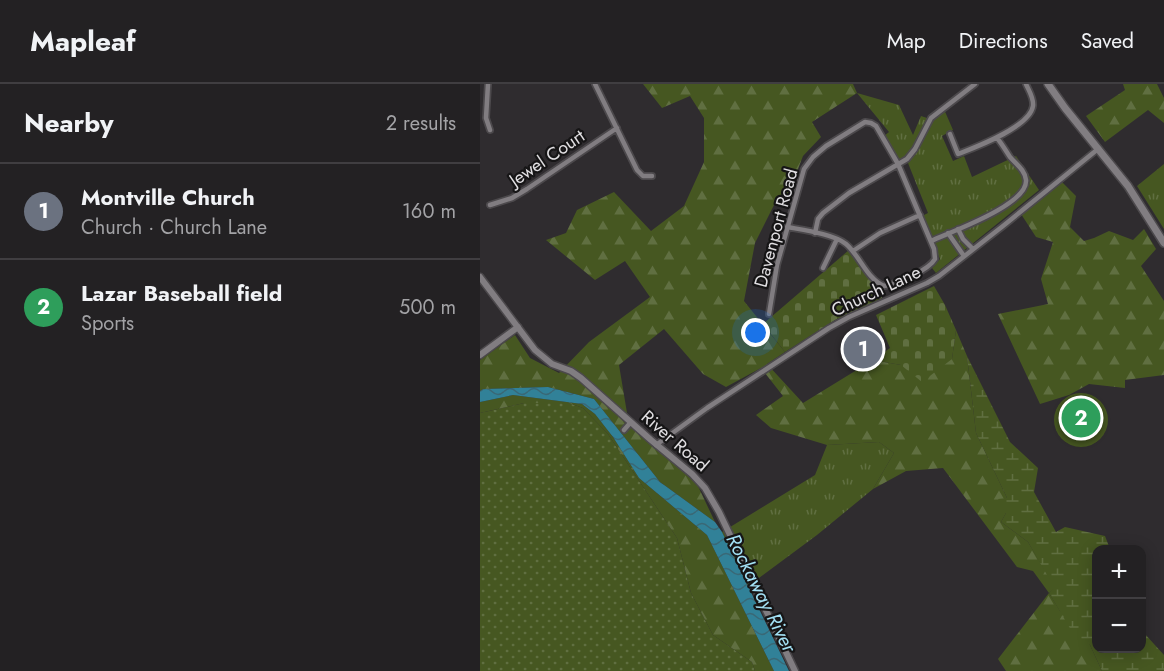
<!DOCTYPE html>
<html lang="en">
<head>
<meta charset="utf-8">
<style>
	:root { --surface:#232123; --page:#2b292b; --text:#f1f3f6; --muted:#a3a3a6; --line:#403e41; --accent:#d93025 }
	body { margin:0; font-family:Jost,sans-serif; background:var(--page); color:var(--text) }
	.controls { position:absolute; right:18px; bottom:18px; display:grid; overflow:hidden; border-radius:12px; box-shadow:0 3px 15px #0003 }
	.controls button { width:54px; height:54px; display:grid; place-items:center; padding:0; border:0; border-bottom:2px solid var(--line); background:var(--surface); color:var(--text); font:30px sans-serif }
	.you { position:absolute; left:276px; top:249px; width:21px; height:21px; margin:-15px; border:4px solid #fff; border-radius:50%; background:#1a73e8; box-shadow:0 0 0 9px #1a73e833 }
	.badge { display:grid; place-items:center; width:39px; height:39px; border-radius:50%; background:var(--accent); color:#fff; font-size:20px; font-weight:700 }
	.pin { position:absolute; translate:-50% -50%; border:3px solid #fff; box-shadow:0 2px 6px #0006 }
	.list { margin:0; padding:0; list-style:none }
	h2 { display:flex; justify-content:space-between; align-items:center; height:78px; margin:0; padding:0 24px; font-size:26px }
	h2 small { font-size:20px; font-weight:400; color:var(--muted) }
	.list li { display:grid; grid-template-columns:39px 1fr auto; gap:18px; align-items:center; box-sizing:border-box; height:96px; padding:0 24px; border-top:2px solid var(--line) }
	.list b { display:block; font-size:22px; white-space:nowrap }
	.list p { margin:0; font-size:20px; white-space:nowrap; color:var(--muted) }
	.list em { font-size:20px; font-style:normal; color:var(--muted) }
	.map { position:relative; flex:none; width:684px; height:587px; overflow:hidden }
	header { display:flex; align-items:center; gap:36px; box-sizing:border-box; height:84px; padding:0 30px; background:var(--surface); border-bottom:2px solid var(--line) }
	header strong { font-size:28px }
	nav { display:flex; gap:33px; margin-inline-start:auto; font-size:21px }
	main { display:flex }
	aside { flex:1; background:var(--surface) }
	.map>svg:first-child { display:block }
</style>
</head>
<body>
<header>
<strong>Mapleaf</strong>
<nav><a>Map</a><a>Directions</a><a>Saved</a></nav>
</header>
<main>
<aside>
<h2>Nearby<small>2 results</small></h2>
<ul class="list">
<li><span class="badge" style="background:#6b7280">1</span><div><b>Montville Church</b><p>Church · Church Lane</p></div><em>160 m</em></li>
<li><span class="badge" style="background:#2e9e5b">2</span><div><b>Lazar Baseball field</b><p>Sports</p></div><em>500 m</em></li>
</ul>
</aside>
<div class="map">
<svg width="684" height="587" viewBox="0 0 684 587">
	<defs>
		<pattern id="grass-dots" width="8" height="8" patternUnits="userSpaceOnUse" patternTransform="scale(1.5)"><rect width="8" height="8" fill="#465721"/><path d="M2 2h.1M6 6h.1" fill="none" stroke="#606f41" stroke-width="1.8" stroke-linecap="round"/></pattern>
		<pattern id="forest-firs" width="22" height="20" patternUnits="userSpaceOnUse" patternTransform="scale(1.5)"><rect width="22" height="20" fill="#465721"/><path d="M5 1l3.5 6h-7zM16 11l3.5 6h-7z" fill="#606f41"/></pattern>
		<pattern id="wetland-marsh" width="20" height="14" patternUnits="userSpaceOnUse" patternTransform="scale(1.5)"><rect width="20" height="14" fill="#465721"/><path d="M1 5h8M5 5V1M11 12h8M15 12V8" fill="none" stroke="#606f41"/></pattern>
		<pattern id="cemetery-stones" width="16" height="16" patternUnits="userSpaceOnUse" patternTransform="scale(1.5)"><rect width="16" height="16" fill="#465721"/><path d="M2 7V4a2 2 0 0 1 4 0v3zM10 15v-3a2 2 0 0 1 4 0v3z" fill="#606f41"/></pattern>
		<pattern id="park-tufts" width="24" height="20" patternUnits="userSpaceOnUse" patternTransform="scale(1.5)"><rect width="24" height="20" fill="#465721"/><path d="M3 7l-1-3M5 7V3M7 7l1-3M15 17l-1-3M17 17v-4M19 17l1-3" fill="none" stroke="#606f41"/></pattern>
		<pattern id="water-waves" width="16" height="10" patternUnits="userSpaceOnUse" patternTransform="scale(1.5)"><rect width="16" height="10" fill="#318198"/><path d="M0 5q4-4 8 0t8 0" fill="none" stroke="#396876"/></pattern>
	</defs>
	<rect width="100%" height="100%" fill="#2f2c2f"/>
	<path fill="url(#grass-dots)" d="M 44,319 L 89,319 L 103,324 L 128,350 L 197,454 L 211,509 L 233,551 L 272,578 L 275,587 L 0,587 L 0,329 Z"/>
	<path fill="url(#forest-firs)" d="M 163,0 L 373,0 L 377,9 L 332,38 L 341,53 L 323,72 L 308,111 L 295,119 L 275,159 L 264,217 L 305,268 L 287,280 L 323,319 L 393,276 L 421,281 L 472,275 L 476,246 L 487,272 L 496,349 L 527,414 L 526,429 L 521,438 L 548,458 L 575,503 L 569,509 L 580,527 L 610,561 L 622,587 L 526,587 L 518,575 L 569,509 L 553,487 L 537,483 L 463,384 L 426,387 L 393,405 L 414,369 L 399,358 L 347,361 L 291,344 L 276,331 L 303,312 L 281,284 L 246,303 L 223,290 L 184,245 L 139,281 L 149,341 L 217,400 L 235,438 L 180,398 L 114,315 L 68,303 L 3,305 L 0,307 L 0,276 L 35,251 L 50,274 L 79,289 L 109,258 L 170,213 L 145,177 L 115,196 L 66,156 L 86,149 L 97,126 L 134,108 L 171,147 L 204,122 L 224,78 L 224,34 L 210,12 L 182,24 Z
		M 643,0 L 677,0 L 684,14 L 684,39 L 668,26 L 625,58 L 606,32 L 645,6 Z
		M 582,98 L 596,112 L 590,143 L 604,157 L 614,154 L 629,147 L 653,156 L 664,145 L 676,165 L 661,182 L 684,217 L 684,291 L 645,296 L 645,304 L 609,300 L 589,311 L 560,320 L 518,230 L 568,220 L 561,195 L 573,158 L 556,153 L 541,130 Z
		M 33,311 L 102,320 L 115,330 L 133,353 L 159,394 L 227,451 L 294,587 L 275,587 L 272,578 L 233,551 L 211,509 L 197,454 L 128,350 L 103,324 L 89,319 L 44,319 L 0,329 L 0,318 Z"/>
	<path fill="url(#wetland-marsh)" d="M 487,272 L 530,358 L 558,384 L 554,408 L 576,448 L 585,443 L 625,452 L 630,465 L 616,466 L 616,564 L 662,564 L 662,543 L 664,549 L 684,571 L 684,587 L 622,587 L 610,561 L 597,556 L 569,509 L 574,503 L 548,458 L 521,438 L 526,429 L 518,415 L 527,414 L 496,349 Z"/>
	<path fill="url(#cemetery-stones)" d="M 369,166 L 399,206 L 402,214 L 355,236 L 305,268 L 283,240 Z
		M 454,202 L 465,221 L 476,246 L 472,275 L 442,298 L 421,281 L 393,276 L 410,264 L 396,231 Z"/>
	<path fill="url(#park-tufts)" d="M 377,9 L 419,21 L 433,51 L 441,32 L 450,35 L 463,23 L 473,46 L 462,52 L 473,77 L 484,72 L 492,93 L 536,72 L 559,106 L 456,189 L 452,184 L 460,175 L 442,132 L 448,129 L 426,74 L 417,78 L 404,52 L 409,48 Z
		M 684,80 L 684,145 L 657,102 Z
		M 399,358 L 414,369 L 393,405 L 337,451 L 268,502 L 242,448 L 335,391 L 347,361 Z"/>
	<path fill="#465721" d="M574 336a27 27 0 1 1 54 0a27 27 0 1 1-54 0Z"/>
	<path fill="url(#water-waves)" d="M 68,303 L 114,315 L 180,398 L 235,438 L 242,448 L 309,587 L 294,587 L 227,451 L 159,394 L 133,353 L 115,330 L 102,320 L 33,311 L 0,318 L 0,307 L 3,305 Z"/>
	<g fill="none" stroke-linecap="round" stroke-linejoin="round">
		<defs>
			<path id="minor" d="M 8,0 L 6,34 L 10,46
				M 115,0 L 157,86 L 163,92 L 172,92
				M 470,50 L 478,70 C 496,63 550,43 553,22 C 554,14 549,7 546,0
				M 10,121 L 32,114 L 47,105 L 137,44
				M 478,145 L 483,155 L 493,165
				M 335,149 L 338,135 L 343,129 L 369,109 L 427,75 L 435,65 L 451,34 L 495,0
				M 468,149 L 484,172
				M 451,157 C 470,148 548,121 546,96 C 545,86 536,80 530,73 C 526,67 522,60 517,54
				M 373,167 L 400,149 L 440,131
				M 343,184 L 357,155
				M 289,230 L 297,181 L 324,85 L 333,73 L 346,62 L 385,38 L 391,39 L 396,42 L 418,80 L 454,165 L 455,175 C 449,186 417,200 404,202 C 387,195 380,172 366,160 C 354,150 323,146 307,143
				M 144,346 L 151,338
				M 176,361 L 227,324 L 349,244 L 369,233 L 447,199 L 459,192 L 523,142 L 618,65"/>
			<path id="tertiary" d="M 0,193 L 55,266 L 72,280 L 91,287 L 101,294 L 171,356 L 212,390 L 225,404 L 239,428 L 315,587
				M 0,271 L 38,243"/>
			<path id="secondary" d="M 568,0 L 585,24 L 648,102 L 684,159"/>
		</defs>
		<use href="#minor" stroke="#4c494c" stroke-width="8"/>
		<use href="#tertiary" stroke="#4c494c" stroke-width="9"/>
		<use href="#secondary" stroke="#4c494c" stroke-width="10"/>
		<use href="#minor" stroke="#817d81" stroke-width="4.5"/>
		<use href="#tertiary" stroke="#817d81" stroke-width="6"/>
		<use href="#secondary" stroke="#817d81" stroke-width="7"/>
	</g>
	<g text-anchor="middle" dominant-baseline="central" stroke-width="4.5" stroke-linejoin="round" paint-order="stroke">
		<g font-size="18" fill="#e1dfe2" stroke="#161516">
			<text transform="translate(67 74) rotate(-34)">Jewel Court</text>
			<text transform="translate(296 144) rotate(-75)">Davenport Road</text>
			<text transform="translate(396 207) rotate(-25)">Church Lane</text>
			<text transform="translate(195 357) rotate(41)">River Road</text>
		</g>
		<g font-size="20" font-style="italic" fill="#a3e1f5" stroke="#161516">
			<text transform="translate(281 509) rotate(63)">Rockaway River</text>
		</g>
	</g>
</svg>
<div class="controls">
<button>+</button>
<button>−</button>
</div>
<div class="you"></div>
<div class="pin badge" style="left:383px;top:265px;background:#6b7280">1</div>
<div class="pin badge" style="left:601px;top:334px;background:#2e9e5b">2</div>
</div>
</main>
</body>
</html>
